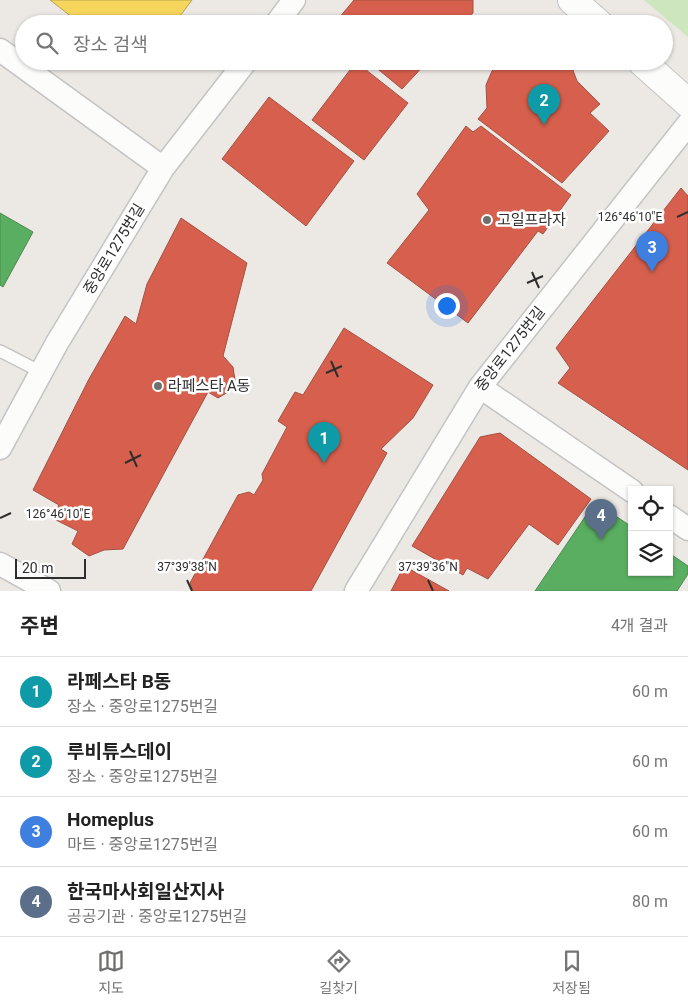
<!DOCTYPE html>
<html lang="ko">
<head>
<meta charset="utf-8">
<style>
	:root { --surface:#fff; --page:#f6f6f6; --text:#222; --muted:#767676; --line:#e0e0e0; --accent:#706f6e }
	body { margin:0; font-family:Roboto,"Noto Sans KR",sans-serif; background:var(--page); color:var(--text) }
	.controls { position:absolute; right:15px; bottom:15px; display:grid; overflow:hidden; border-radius:0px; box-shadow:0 1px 4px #0004 }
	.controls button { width:45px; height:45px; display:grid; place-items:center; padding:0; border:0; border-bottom:1px solid var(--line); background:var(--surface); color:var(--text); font:25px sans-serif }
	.scale { position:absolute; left:15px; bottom:12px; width:71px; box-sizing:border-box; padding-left:5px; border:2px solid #2e2e2e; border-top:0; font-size:14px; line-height:18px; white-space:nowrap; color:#2e2e2e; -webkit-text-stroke:4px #fff; paint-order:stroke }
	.you { position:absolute; left:446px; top:305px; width:18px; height:18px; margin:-12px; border:4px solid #fff; border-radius:50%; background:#1a73e8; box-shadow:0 0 0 8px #1a73e833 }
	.badge { display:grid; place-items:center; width:32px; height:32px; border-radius:50%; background:var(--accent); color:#fff; font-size:16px; font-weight:700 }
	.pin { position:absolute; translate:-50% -41px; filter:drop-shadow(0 1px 2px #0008) }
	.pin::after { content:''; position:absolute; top:26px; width:18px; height:15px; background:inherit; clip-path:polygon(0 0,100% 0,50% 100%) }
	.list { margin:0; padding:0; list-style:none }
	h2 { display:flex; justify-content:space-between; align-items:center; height:65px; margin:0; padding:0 20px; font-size:21px }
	h2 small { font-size:16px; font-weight:400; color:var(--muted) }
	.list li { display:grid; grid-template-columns:32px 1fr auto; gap:15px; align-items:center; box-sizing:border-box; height:70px; padding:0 20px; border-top:1px solid var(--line) }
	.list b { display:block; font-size:19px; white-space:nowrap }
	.list p { margin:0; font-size:16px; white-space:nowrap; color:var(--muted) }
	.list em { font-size:16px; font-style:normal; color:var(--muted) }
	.icon { flex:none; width:28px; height:28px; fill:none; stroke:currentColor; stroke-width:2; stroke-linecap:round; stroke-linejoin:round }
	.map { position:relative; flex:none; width:688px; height:591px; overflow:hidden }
	.search { position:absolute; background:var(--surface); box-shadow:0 1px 4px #0004; left:15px; right:15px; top:15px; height:55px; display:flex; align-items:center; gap:12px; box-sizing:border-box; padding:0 18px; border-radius:28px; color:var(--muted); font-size:19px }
	.sheet { height:345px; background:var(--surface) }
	nav { display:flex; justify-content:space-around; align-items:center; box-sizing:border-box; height:70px; border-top:1px solid var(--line); background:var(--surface); font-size:14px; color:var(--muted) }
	nav a { display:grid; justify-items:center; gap:2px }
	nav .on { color:var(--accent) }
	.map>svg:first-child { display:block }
</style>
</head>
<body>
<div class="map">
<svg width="688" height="591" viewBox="0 0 688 591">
	<rect width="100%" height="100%" fill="#ece8e4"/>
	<path fill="#cee6be" d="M 644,0 L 688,0 L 688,37 Z"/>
	<path fill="#f6d55c" stroke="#baa34e" d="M 50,0 L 192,0 L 174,24 L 81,24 Z"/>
	<path fill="#d6604d" stroke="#a45144" d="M 354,0 L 473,0 L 473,13 L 463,24 L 334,24 Z
		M 368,61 L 428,61 L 402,89 Z
		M 501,61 L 567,61 L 571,65 L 577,81 L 600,104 L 590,113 L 609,131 L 562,183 L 478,119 L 487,108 L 486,85 L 492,71 Z
		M 356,62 L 408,103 L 364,160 L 312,120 Z
		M 269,97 L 354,161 L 306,226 L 222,159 Z
		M 466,126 L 473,132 L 481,126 L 571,195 L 543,234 L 538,231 L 468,323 L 387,263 L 429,210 L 417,194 Z
		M 681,188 L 688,196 L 688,470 L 558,383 L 570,368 L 556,348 Z
		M 181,218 L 247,263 L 223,356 L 233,367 L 235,380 L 228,392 L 218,398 L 208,392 L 123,549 L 104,550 L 89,556 L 72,544 L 78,531 L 52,518 L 59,505 L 33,490 L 89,379 L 125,316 L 136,324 L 147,284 Z
		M 344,328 L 433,385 L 413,418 L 381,449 L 387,453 L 311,591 L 193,591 L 190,583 L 238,495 L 249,492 L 254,495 L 263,480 L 262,474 L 287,427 L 278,421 L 295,392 L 303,395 Z
		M 500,433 L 591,499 L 558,545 L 529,524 L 488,579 L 467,568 L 463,575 L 412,546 L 480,437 Z
		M 404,566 L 449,591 L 391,591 Z"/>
	<path fill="#5aae61" stroke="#4d8852" d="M 0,213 L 33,232 L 3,287 L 0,285 Z
		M 595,502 L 632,527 L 632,572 L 669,572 L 669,553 L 688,566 L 688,574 L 677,591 L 535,591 Z"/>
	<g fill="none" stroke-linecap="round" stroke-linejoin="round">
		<defs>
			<path id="service" d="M 0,351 L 41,372"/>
			<path id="minor" d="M 276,24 L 294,0
				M 0,50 L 163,168
				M 480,387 L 632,491
				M 0,448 L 57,343 L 163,168 L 246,61
				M 669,516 L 688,529
				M 0,564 L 49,591
				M 356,591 L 480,387 L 688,124"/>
			<path id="secondary" d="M 572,0 L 599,24
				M 641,61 L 688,103"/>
		</defs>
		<use href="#service" stroke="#c5c4c5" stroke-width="14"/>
		<use href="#minor" stroke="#c5c4c5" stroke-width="25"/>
		<use href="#secondary" stroke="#c5c4c5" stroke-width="30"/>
		<use href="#service" stroke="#fcfcfb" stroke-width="11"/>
		<use href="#minor" stroke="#fcfcfb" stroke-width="22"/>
		<use href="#secondary" stroke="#fcfcfb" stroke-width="28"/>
	</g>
	<path fill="none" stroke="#2e2e2e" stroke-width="2" d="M 677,217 L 688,212M 532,272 L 539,288M 527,283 L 543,276M 331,361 L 338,377M 326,373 L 342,366M 130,451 L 137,467M 125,463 L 141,455M 0,518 L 11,513M 187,580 L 192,591M 428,580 L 433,591"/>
	<g fill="#706f6e" stroke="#fff" stroke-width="2">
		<circle cx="487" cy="220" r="5"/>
		<circle cx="158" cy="386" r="5"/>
	</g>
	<g text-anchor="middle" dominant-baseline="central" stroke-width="5" stroke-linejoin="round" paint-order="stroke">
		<g font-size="15" fill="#2e2e2e" stroke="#fff" text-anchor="start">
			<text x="497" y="220">고일프라자</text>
			<text x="168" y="386">라페스타 A동</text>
		</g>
		<g font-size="15" fill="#2e2e2e" stroke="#fff">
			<text transform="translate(114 249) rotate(-59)">중앙로1275번길</text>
			<text transform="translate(510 349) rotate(-52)">중앙로1275번길</text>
		</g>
	</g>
	<g font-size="12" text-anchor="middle" fill="#2e2e2e" stroke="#fff" stroke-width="5" stroke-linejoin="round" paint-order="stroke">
		<text x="630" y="221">126°46'10"E</text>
		<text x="58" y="518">126°46'10"E</text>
		<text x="187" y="571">37°39'38"N</text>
		<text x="428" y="571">37°39'36"N</text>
	</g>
</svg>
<div class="controls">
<button><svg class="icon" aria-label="locate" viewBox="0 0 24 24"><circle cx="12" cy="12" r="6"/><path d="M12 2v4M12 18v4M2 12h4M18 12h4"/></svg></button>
<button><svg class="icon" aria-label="layers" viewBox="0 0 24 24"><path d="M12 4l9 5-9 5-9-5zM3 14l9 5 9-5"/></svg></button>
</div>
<div class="scale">20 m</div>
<div class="you"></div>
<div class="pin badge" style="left:324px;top:463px;background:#0f9aa8">1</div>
<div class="pin badge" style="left:544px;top:125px;background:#0f9aa8">2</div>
<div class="pin badge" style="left:652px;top:272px;background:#3f7fe0">3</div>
<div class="pin badge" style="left:601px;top:540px;background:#5c6f8a">4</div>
<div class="search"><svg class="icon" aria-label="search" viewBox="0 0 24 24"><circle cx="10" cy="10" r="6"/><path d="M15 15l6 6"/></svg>장소 검색</div>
</div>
<section class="sheet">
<h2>주변<small>4개 결과</small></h2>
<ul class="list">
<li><span class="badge" style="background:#0f9aa8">1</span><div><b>라페스타 B동</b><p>장소 · 중앙로1275번길</p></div><em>60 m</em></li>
<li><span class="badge" style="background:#0f9aa8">2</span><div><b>루비튜스데이</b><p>장소 · 중앙로1275번길</p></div><em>60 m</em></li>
<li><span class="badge" style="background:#3f7fe0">3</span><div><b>Homeplus</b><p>마트 · 중앙로1275번길</p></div><em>60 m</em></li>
<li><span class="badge" style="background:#5c6f8a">4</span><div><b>한국마사회일산지사</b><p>공공기관 · 중앙로1275번길</p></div><em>80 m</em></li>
</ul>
</section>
<nav>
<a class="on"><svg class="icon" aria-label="map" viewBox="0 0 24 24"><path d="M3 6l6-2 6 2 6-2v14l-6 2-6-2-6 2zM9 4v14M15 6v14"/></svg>지도</a>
<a><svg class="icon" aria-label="directions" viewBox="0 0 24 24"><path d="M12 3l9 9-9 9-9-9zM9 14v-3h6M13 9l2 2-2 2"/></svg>길찾기</a>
<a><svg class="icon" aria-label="saved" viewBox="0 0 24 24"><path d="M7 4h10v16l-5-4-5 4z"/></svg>저장됨</a>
</nav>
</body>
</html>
